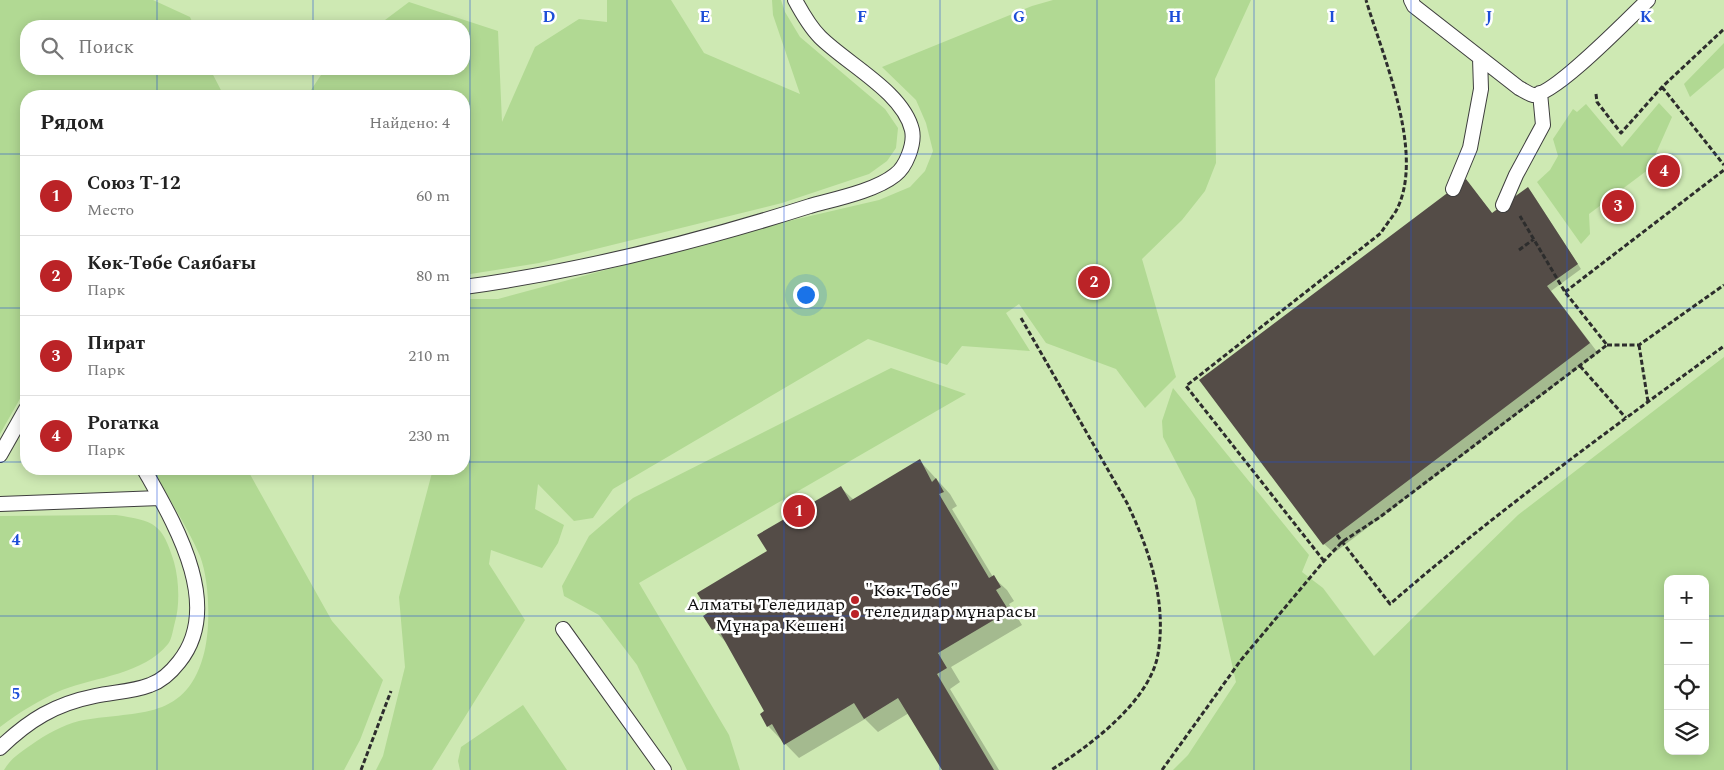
<!DOCTYPE html>
<html lang="ru">
<head>
<meta charset="utf-8">
<style>
	:root { --surface:#fff; --page:#f2f2f2; --text:#222; --muted:#767676; --line:#e0e0e0; --accent:#bb2327 }
	body { margin:0; font-family:Spectral,serif; background:var(--page); color:var(--text) }
	.controls { position:absolute; right:15px; bottom:15px; display:grid; overflow:hidden; border-radius:10px; box-shadow:0 2px 12px #0003 }
	.controls button { width:45px; height:45px; display:grid; place-items:center; padding:0; border:0; border-bottom:1px solid var(--line); background:var(--surface); color:var(--text); font:25px sans-serif }
	.you { position:absolute; left:805px; top:294px; width:18px; height:18px; margin:-12px; border:4px solid #fff; border-radius:50%; background:#1a73e8; box-shadow:0 0 0 8px #1a73e833 }
	.badge { display:grid; place-items:center; width:32px; height:32px; border-radius:50%; background:var(--accent); color:#fff; font-size:16px; font-weight:700 }
	.pin { position:absolute; translate:-50% -50%; border:2px solid #fff; box-shadow:0 1px 5px #0006 }
	.list { margin:0; padding:0; list-style:none }
	h2 { display:flex; justify-content:space-between; align-items:center; height:65px; margin:0; padding:0 20px; font-size:21px }
	h2 small { font-size:16px; font-weight:400; color:var(--muted) }
	.list li { display:grid; grid-template-columns:32px 1fr auto; gap:15px; align-items:center; box-sizing:border-box; height:80px; padding:0 20px; border-top:1px solid var(--line) }
	.list b { display:block; font-size:19px; white-space:nowrap }
	.list p { margin:0; font-size:16px; white-space:nowrap; color:var(--muted) }
	.list em { font-size:16px; font-style:normal; color:var(--muted) }
	.icon { flex:none; width:28px; height:28px; fill:none; stroke:currentColor; stroke-width:2; stroke-linecap:round; stroke-linejoin:round }
	.map { position:relative; flex:none; width:1724px; height:770px; overflow:hidden }
	.search { position:absolute; background:var(--surface); box-shadow:0 2px 12px #0003; left:20px; top:20px; width:450px; height:55px; display:flex; align-items:center; gap:12px; box-sizing:border-box; padding:0 18px; border-radius:20px; color:var(--muted); font-size:19px }
	.panel { position:absolute; background:var(--surface); box-shadow:0 2px 12px #0003; left:20px; top:90px; width:450px; height:385px; border-radius:20px }
	.map>svg:first-child { display:block }
</style>
</head>
<body>
<div class="map">
<svg width="1724" height="770" viewBox="0 0 1724 770">
	<rect width="100%" height="100%" fill="#fffbe9"/>
	<path fill="#cee9b3" fill-rule="evenodd" d="M 0,0 L 1724,0 L 1724,770 L 0,770 ZM 26,26 L 464,26 L 464,69 L 26,69 ZM 26,96 L 464,96 L 464,469 L 26,469 ZM 1668,579 L 1705,579 L 1705,751 L 1668,751 Z"/>
	<path fill="#b1d993" fill-rule="evenodd" d="M 0,0 L 153,0 L 190,17 L 194,26 L 26,26 L 26,69 L 210,69 L 224,96 L 26,96 L 26,388 L 0,434 Z
		M 607,0 L 671,0 L 704,53 L 800,94 L 773,15 L 772,0 L 781,0 L 785,12 L 800,37 L 885,109 L 898,128 L 896,148 L 887,161 L 869,174 L 782,203 L 539,263 L 464,275 L 464,96 L 307,96 L 325,69 L 464,69 L 464,26 L 377,26 L 409,2 L 498,31 L 502,122 L 535,47 L 579,19 L 607,22 Z
		M 1053,0 L 1251,0 L 1215,79 L 1216,163 L 1205,191 L 1182,220 L 1142,259 L 1176,377 L 1145,408 L 1116,369 L 1046,343 L 1019,304 L 1006,313 L 1030,351 L 962,346 L 947,365 L 868,339 L 613,489 L 593,518 L 574,521 L 538,484 L 535,509 L 564,525 L 558,543 L 542,568 L 491,550 L 489,564 L 525,620 L 432,770 L 376,770 L 383,756 L 405,667 L 399,597 L 433,469 L 464,469 L 464,299 L 498,299 L 776,224 L 879,200 L 910,187 L 925,171 L 933,151 L 926,123 L 916,100 L 882,67 L 1032,6 Z
		M 1724,43 L 1724,68 L 1690,97 L 1684,84 Z
		M 1659,103 L 1672,117 L 1649,169 L 1589,214 L 1590,234 L 1581,244 L 1537,182 L 1550,170 L 1558,156 L 1553,139 L 1573,109 L 1577,112 L 1586,104 L 1622,147 Z
		M 1724,357 L 1724,770 L 1173,770 L 1188,755 L 1236,682 L 1195,499 L 1163,437 L 1162,421 L 1173,388 L 1309,555 L 1302,572 L 1323,588 L 1374,656 L 1518,515 ZM 1668,579 L 1705,579 L 1705,751 L 1668,751 Z
		M 891,368 L 966,394 L 639,583 L 729,735 L 740,770 L 687,770 L 637,665 L 599,615 L 564,596 L 562,586 L 589,536 L 633,498 Z
		M 153,469 L 247,469 L 332,621 L 383,680 L 360,740 L 344,770 L 4,770 C 11,758 20,753 31,745 C 45,735 63,725 79,721 C 133,710 184,723 203,657 C 211,631 210,582 200,556 C 187,526 168,498 153,469 Z
		M 116,515 C 155,521 162,523 174,562 C 179,580 180,605 175,622 C 173,629 172,639 168,644 C 144,674 96,677 62,690 C 39,700 20,712 0,727 L 0,516 Z
		M 523,705 L 567,770 L 460,770 L 458,761 L 461,747 Z"/>
	<path fill="#0003" d="M 1466,181 L 1493,214 L 1528,188 L 1532,193 L 1581,269 L 1551,291 L 1598,353 L 1334,553 L 1324,544 Z
		M 920,461 L 950,494 L 957,506 L 952,509 L 993,577 L 1007,590 L 1014,601 L 1009,604 L 1022,625 L 951,667 L 960,682 L 950,689 L 999,770 L 944,770 L 909,713 L 878,732 L 865,719 L 799,758 L 768,726 L 766,711 L 727,643 L 713,629 L 710,613 L 769,551 L 841,488 L 854,500 Z"/>
	<path fill="#544c47" d="M 1466,179 L 1492,213 L 1528,187 L 1578,264 L 1547,286 L 1590,343 L 1323,545 L 1199,380 Z
		M 920,459 L 932,482 L 936,478 L 944,492 L 939,494 L 989,578 L 994,575 L 1001,587 L 996,590 L 1009,611 L 938,653 L 947,668 L 937,674 L 994,770 L 942,770 L 898,698 L 864,719 L 854,703 L 784,745 L 772,724 L 767,727 L 760,714 L 764,711 L 717,627 L 712,630 L 703,616 L 709,612 L 697,593 L 767,551 L 757,535 L 841,486 L 850,501 Z"/>
	<g fill="none" stroke-linecap="round" stroke-linejoin="round">
		<defs>
			<path id="service" d="M 1411,0 L 1414,6 L 1519,88 C 1523,90 1529,94 1533,95 C 1554,96 1630,17 1648,0
				M 1453,189 L 1470,148 L 1481,89 L 1480,58
				M 1503,205 L 1516,175 L 1543,125 L 1540,93
				M 464,287 C 581,271 697,242 810,206 C 835,199 875,191 895,175 C 906,167 915,144 912,130 C 903,92 847,64 820,37 C 810,27 802,13 795,0
				M 0,455 L 26,409
				M 0,504 L 160,498
				M 563,629 L 664,770
				M 0,748 C 29,720 55,704 95,696 C 113,692 132,692 150,685 C 162,681 172,671 179,662 C 225,605 173,521 144,469"/>
		</defs>
		<use href="#service" stroke="#3e3e3e" stroke-width="16"/>
		<path stroke="#2d2d2d" stroke-width="3" stroke-dasharray="5 2.5" stroke-linecap="butt" d="M 1662,87 L 1724,165
			M 1596,94 L 1597,102 L 1621,133 L 1662,87 L 1724,29
			M 1519,250 L 1534,239
			M 1565,292 L 1724,170
			M 1021,318 L 1127,503 C 1149,549 1167,601 1158,654 C 1150,701 1090,746 1051,770
			M 1607,345 L 1639,345 L 1724,285
			M 1639,345 L 1648,402
			M 1580,366 L 1626,418
			M 1337,535 L 1390,604 C 1496,512 1611,429 1724,346
			M 1324,561 L 1186,386 L 1381,233 C 1385,226 1391,219 1396,211 C 1426,155 1383,57 1366,0
			M 361,770 L 391,691
			M 1162,770 L 1241,660 L 1324,561 L 1342,542 L 1380,517 L 1607,345 L 1565,292 L 1520,216"/>
		<use href="#service" stroke="#fff" stroke-width="14"/>
	</g>
	<path fill="none" stroke="#1d4ed8" stroke-width="1" stroke-opacity="0.55" d="M 157,0 L 157,26M 313,0 L 313,26M 470,0 L 470,770M 627,0 L 627,770M 784,0 L 784,770M 940,0 L 940,770M 1097,0 L 1097,770M 1254,0 L 1254,770M 1411,0 L 1411,770M 1567,0 L 1567,770M 157,69 L 157,96M 313,69 L 313,96M 0,154 L 26,154M 464,154 L 1724,154M 0,308 L 26,308M 464,308 L 1724,308M 0,462 L 26,462M 464,462 L 1724,462M 157,469 L 157,770M 313,469 L 313,770M 0,616 L 1668,616M 1705,616 L 1724,616"/>
	<g fill="#bb2327" stroke="#fff" stroke-width="2">
		<circle cx="855" cy="600" r="5"/>
		<circle cx="855" cy="614" r="5"/>
	</g>
	<g text-anchor="middle" dominant-baseline="central" stroke-width="5" stroke-linejoin="round" paint-order="stroke">
		<g font-size="18" fill="#0b0b0b" stroke="#fff" text-anchor="start">
			<text x="865" y="590">"Көк-Төбе"<tspan x="865" dy="21">теледидар мұнарасы</tspan></text>
			<text x="845" y="604" text-anchor="end">Алматы Теледидар<tspan x="845" dy="21">Мұнара Кешені</tspan></text>
		</g>
	</g>
	<g font-size="16" text-anchor="middle" font-weight="bold" fill="#1d4ed8" stroke="#fff" stroke-width="5" stroke-linejoin="round" paint-order="stroke">
		<text x="549" y="22">D</text>
		<text x="705" y="22">E</text>
		<text x="862" y="22">F</text>
		<text x="1019" y="22">G</text>
		<text x="1175" y="22">H</text>
		<text x="1332" y="22">I</text>
		<text x="1489" y="22">J</text>
		<text x="1646" y="22">K</text>
		<text x="16" y="545">4</text>
		<text x="16" y="699">5</text>
	</g>
</svg>
<div class="controls">
<button>+</button>
<button>−</button>
<button><svg class="icon" aria-label="locate" viewBox="0 0 24 24"><circle cx="12" cy="12" r="6"/><path d="M12 2v4M12 18v4M2 12h4M18 12h4"/></svg></button>
<button><svg class="icon" aria-label="layers" viewBox="0 0 24 24"><path d="M12 4l9 5-9 5-9-5zM3 14l9 5 9-5"/></svg></button>
</div>
<div class="you"></div>
<div class="pin badge" style="left:799px;top:511px">1</div>
<div class="pin badge" style="left:1094px;top:282px">2</div>
<div class="pin badge" style="left:1618px;top:206px">3</div>
<div class="pin badge" style="left:1664px;top:171px">4</div>
<div class="search"><svg class="icon" aria-label="search" viewBox="0 0 24 24"><circle cx="10" cy="10" r="6"/><path d="M15 15l6 6"/></svg>Поиск</div>
<section class="panel">
<h2>Рядом<small>Найдено: 4</small></h2>
<ul class="list">
<li><span class="badge">1</span><div><b>Союз Т-12</b><p>Место</p></div><em>60 m</em></li>
<li><span class="badge">2</span><div><b>Көк-Төбе Саябағы</b><p>Парк</p></div><em>80 m</em></li>
<li><span class="badge">3</span><div><b>Пират</b><p>Парк</p></div><em>210 m</em></li>
<li><span class="badge">4</span><div><b>Рогатка</b><p>Парк</p></div><em>230 m</em></li>
</ul>
</section>
</div>
</body>
</html>
